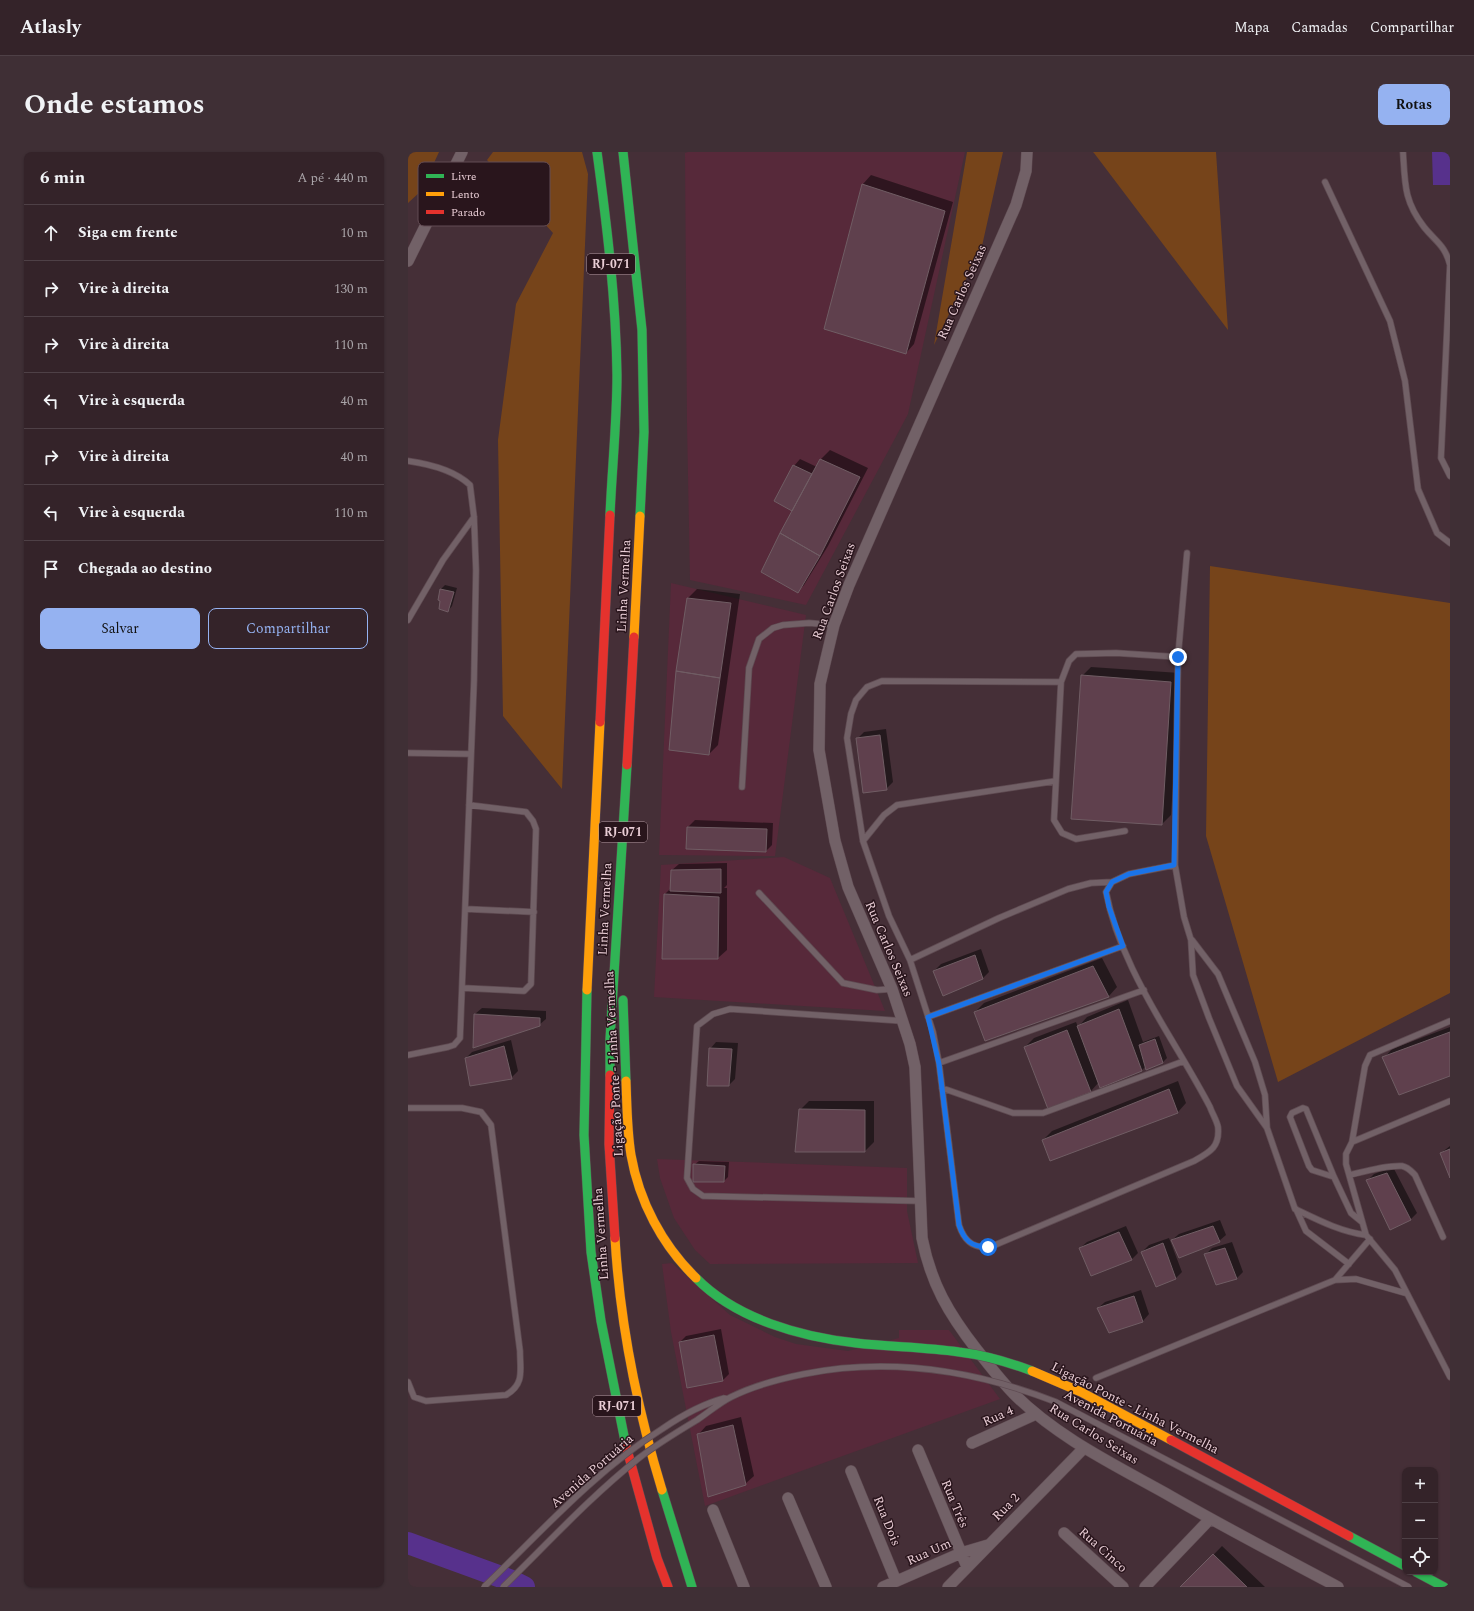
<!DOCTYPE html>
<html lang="pt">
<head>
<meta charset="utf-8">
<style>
	:root { --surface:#342329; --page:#3f2f35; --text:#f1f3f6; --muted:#a9a4a8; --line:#4e4046; --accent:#95b2f1 }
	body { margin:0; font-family:Spectral,serif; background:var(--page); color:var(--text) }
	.controls { position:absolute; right:12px; bottom:12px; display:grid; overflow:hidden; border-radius:8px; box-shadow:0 1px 3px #0004 }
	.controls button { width:36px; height:36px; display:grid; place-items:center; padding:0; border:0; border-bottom:1px solid var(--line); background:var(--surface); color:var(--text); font:20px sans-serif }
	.stop { position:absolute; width:12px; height:12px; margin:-9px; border:3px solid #1a73e8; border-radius:50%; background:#fff }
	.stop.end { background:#1a73e8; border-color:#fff; box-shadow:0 1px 4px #0008 }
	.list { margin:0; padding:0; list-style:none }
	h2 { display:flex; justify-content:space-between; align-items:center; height:52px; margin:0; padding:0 16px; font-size:17px }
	h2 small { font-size:13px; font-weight:400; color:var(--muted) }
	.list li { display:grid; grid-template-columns:26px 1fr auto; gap:12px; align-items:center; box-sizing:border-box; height:56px; padding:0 16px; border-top:1px solid var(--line) }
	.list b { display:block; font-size:15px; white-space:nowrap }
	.list em { font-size:13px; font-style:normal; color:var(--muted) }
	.actions { display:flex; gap:8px; padding:12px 16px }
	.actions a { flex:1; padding:9px 0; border:1px solid var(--accent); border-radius:8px; text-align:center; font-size:14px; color:var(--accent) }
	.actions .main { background:var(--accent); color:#111 }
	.icon { flex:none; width:22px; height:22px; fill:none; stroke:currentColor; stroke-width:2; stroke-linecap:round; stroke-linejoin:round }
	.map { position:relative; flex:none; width:1042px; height:1435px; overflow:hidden; border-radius:8px }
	header { display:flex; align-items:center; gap:24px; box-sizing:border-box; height:56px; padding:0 20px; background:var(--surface); border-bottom:1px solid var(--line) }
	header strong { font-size:19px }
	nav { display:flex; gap:22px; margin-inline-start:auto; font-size:14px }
	.intro { display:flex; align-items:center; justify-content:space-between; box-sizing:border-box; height:96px; padding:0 24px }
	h1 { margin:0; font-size:28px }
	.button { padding:10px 18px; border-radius:8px; background:var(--accent); color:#111; font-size:14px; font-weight:700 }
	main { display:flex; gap:24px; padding:0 24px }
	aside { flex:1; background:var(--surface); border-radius:8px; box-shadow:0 1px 3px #0004 }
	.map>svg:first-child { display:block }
</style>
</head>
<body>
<header>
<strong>Atlasly</strong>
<nav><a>Mapa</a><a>Camadas</a><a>Compartilhar</a></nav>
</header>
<div class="intro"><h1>Onde estamos</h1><a class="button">Rotas</a></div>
<main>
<aside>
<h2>6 min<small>A pé · 440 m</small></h2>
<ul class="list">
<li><svg class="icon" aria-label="ahead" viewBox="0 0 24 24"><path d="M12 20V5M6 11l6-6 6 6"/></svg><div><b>Siga em frente</b></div><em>10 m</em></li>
<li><svg class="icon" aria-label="right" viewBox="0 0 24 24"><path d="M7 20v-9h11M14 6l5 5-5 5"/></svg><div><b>Vire à direita</b></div><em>130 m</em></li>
<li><svg class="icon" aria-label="right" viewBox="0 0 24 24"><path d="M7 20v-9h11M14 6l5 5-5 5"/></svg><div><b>Vire à direita</b></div><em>110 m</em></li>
<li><svg class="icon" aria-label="left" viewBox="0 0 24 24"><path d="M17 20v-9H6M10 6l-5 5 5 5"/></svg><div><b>Vire à esquerda</b></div><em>40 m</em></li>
<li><svg class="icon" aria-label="right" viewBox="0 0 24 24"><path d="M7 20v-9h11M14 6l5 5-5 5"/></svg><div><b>Vire à direita</b></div><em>40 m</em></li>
<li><svg class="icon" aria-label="left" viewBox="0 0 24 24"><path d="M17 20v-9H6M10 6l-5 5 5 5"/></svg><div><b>Vire à esquerda</b></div><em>110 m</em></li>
<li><svg class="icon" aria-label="arrive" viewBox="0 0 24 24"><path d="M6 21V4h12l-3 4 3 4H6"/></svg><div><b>Chegada ao destino</b></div></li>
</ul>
<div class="actions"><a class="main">Salvar</a><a>Compartilhar</a></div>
</aside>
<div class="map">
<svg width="1042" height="1435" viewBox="0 0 1042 1435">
	<rect width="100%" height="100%" fill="#452f37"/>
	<path fill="#57293a" d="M 280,0 L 557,0 L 500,262 L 398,453 L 282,428 L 279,271 L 277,1 Z
		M 263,431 L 398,463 L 367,704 L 251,703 Z
		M 376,705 L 422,726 L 477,859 L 246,845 L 253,713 Z
		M 249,1007 L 499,1016 L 499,1059 L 510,1111 L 302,1112 L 287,1098 L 266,1066 L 252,1026 Z
		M 264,1111 L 322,1163 L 367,1185 L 388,1192 L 440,1199 L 491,1186 L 491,1178 L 541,1178 L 592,1247 L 297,1354 L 263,1180 L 254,1112 Z"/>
	<path fill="#76441a" d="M 0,0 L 31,0 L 13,39 L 0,51 Z
		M 85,0 L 174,0 L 180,22 L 154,637 L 95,564 L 90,288 L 108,152 L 145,81 L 79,8 Z
		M 559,0 L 595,0 L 574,94 L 526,193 Z
		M 685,0 L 808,0 L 820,178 L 686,1 Z
		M 802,414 L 1042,451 L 1042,841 L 870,930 L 798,684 Z"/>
	<path fill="#57318c" d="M 1024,0 L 1042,0 L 1042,33 L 1025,33 Z"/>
	<path fill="#0007" d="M 463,23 L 545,50 L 506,192 L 498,201 L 455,32 Z
		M 422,298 L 460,316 L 420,394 L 396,433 L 389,440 L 386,314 L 392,307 L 409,315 L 413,307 Z
		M 37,433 L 49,436 L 44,454 L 40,459 L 33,437 Z
		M 289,437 L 332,442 L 310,593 L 301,602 L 280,446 Z
		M 683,515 L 772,521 L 763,663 L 754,672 L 674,524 Z
		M 478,577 L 485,630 L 478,637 L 449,587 L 456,580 Z
		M 287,668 L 365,671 L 364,693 L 358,699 L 280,675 Z
		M 319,711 L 319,733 L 316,736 L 319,736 L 319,798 L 310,806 L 255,806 L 257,742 L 263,736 L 264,718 L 271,712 Z
		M 573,797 L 581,820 L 575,826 L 526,819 L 533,812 Z
		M 694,806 L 709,835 L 701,844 L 578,887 L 567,860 L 576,851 Z
		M 720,848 L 735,890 L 751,884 L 759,906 L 755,910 L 739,916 L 738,914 L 733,919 L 691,930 L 683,939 L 640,956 L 617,895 L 626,886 L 668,870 L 670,875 L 679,865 Z
		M 74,856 L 138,859 L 138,867 L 131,873 L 67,862 Z
		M 1042,875 L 1042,923 L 976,906 L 984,897 Z
		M 103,888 L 110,919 L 103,926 L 58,906 L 64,900 Z
		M 308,890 L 330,891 L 327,927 L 321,933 L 302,897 Z
		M 770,929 L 778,951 L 770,960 L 635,988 L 644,979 Z
		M 401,949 L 466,949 L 466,990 L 457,999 L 392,958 Z
		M 1042,994 L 1042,1023 L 1033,1001 Z
		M 291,1009 L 321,1010 L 320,1025 L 316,1029 L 286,1013 Z
		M 985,1015 L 1009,1061 L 1003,1067 L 983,1076 L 959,1029 L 966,1022 Z
		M 812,1068 L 818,1083 L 811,1089 L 764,1088 L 771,1082 Z
		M 718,1074 L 730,1101 L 723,1108 L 672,1096 L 679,1090 Z
		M 761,1086 L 774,1120 L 768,1126 L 748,1133 L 734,1100 L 741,1093 Z
		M 824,1090 L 835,1120 L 829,1126 L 797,1103 L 804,1096 Z
		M 733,1138 L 741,1162 L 735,1169 L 702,1180 L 690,1156 L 697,1150 Z
		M 313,1177 L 321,1222 L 315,1228 L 272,1190 L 278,1184 Z
		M 333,1265 L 346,1324 L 337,1332 L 290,1283 L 298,1274 Z
		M 814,1394 L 857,1435 L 774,1435 Z"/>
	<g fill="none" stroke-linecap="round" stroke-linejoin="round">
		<path stroke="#57318c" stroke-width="22" d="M 0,1391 L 104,1429 L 116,1435"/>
	</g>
	<path fill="#5f404d" stroke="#705d64" d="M 454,32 L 537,59 L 498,202 L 416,177 Z
		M 412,307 L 452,325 L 412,404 L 372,381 Z
		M 385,313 L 404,322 L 384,359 L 366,349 Z
		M 372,381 L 412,404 L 390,441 L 353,420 Z
		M 32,437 L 46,440 L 40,460 L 31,457 L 32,449 L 30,448 Z
		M 279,446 L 323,451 L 312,526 L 268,519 Z
		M 268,519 L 312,526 L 301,603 L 261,598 Z
		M 673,523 L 763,530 L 754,673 L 663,667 Z
		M 472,583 L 479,638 L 455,641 L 448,586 Z
		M 279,675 L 359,677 L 358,700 L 278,697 Z
		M 313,717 L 313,741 L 262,739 L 263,718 Z
		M 256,742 L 311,745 L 310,807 L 254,807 Z
		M 567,803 L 575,827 L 535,844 L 525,819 Z
		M 685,814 L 701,845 L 577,889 L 566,860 Z
		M 711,857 L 734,919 L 692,936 L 669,874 Z
		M 66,862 L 132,866 L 132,874 L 65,896 Z
		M 659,878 L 683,940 L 640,957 L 616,895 Z
		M 1042,880 L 1042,924 L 991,943 L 974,905 Z
		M 747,887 L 755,911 L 738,918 L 731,893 Z
		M 96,894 L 104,927 L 62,934 L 57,906 Z
		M 301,896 L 324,897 L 321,934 L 299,934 Z
		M 761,937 L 770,961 L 642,1009 L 634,988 Z
		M 391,957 L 457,958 L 457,1000 L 387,1000 Z
		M 1042,997 L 1042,1026 L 1032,1001 Z
		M 285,1012 L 317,1014 L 316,1030 L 285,1030 Z
		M 979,1021 L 1003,1068 L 982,1078 L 958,1028 Z
		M 805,1074 L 812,1090 L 771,1106 L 763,1088 Z
		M 711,1080 L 724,1108 L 683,1124 L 671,1096 Z
		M 755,1091 L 768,1127 L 748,1135 L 733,1100 Z
		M 817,1096 L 829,1127 L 808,1133 L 796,1102 Z
		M 726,1144 L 735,1170 L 701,1181 L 689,1156 Z
		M 306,1183 L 315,1229 L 279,1236 L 271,1190 Z
		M 325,1273 L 338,1333 L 300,1345 L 289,1282 Z
		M 805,1402 L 839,1435 L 772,1435 Z"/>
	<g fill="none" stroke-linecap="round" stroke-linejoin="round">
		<defs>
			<path id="lane" d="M 995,0 C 997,32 996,49 1016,75 C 1028,90 1037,93 1042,113 L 1033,306 L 1042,324
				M 917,30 L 982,169 L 997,229 L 1010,337 L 1029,381 L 1042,391
				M 0,309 C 21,312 46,318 62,333 L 66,365 L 68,418 L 66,529 L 52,886 L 46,893 L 40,895 L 0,903
				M 779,401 L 770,505 L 767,713 L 776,765 L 783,788 L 785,823 L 801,866 L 829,934 L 859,976 L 887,1057 C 910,1068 933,1080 958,1083 L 987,1118 L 1042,1225
				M 0,468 L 35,408 L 66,365
				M 0,601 L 63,602
				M 334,635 L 341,516 L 351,487 L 365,476 L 375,473 L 401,471 L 426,473
				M 717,679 L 668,687 L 654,681 L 646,668 L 653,530 L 661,509 L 668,502 L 708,501 L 770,505
				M 455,689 L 476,663 L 489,653 L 648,629
				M 704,730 L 683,731 L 660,737 L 591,766 L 502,808 L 525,880 L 531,911 L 551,1073 C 557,1091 568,1099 587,1093 L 786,1009 C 802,1000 812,995 810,975 C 809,969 804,961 802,955 C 790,932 776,909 763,887 C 736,842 708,792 698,740 L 704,730 L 721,722 L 767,713
				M 351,741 L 435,831 L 469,838 L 484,837
				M 58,757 L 126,760
				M 784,788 L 810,822 L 847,910 L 857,943 L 859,976
				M 502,808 L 481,764 L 455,689 L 439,586 L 443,562 L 448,548 L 459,535 L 474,529 L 653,530
				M 55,836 L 116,839 L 123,832 L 128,677 L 125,669 L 118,660 L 61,653
				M 520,865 L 715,794
				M 495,869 L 322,857 L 305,862 L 289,874 L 279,1026 L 285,1037 L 295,1044 L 512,1049
				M 531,911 L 736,838
				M 534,936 L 605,961 L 635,961 L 776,909
				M 0,956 L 54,956 L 73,960 L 83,973 L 112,1199 C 112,1218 117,1232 98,1243 L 18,1249 L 6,1245 L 0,1230
				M 944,990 L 957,914 L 962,903 L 1042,869
				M 942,1023 C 958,1019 978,1013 994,1014 C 1000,1015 1003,1019 1007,1023 L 1035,1085
				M 926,1025 L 904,1018 L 901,1014 L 882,965 L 884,961 L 895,956 L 898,957 L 926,1025 L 943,1061 L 954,1070
				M 888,1057 L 898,1079 L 941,1112
				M 958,1083 L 938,1012 L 938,1002 L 944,990 L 1042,949
				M 927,1128 L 962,1087
				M 688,1226 L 927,1128 L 948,1127 L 997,1141"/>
			<path id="street" d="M 619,0 L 618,19 L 608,53 L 441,433 L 426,473 L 412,532 L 411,598 L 427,689 L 440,735 L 484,837 L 502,892 L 507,915 L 514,1086 C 523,1132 541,1162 569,1198 C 581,1213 593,1229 606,1242 C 649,1285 705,1312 757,1341 C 814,1374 872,1404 930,1435
				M 0,109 L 54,0
				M 564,1291 L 628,1262
				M 510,1298 L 559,1415
				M 443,1319 L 488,1429
				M 380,1346 L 418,1435
				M 305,1358 L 336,1435
				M 656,1381 L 715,1435
				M 475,1435 L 553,1401 L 580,1393
				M 540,1435 L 676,1296
				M 737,1435 L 802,1367"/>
			<path id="fast" d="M 189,0 C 199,74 208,148 209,223 C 209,269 204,316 202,363
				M 215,0 L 234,178 L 236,280 L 232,364
				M 179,838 L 176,983 L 183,1100 L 193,1169 L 218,1294
				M 215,848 L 218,929
				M 202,923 L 202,887 L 219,613
				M 254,1338 L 284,1435
				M 1008,1420 L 1036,1435"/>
			<path id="slow" d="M 226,485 L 232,364
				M 179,838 L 192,570
				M 207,1086 C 212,1173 229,1256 254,1338"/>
			<path id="jam" d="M 192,570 L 202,363
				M 219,613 L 226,485
				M 202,923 L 201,992 L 207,1086
				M 218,1294 L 249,1406 L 260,1435"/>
		</defs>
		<use href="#lane" stroke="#5f4b52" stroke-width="7"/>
		<use href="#street" stroke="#5f4b52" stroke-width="12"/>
		<use href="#fast" stroke="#5f4b52" stroke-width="10"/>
		<use href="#slow" stroke="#5f4b52" stroke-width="10"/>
		<use href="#jam" stroke="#5f4b52" stroke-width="10"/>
		<use href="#lane" stroke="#726167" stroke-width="5.5"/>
		<use href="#street" stroke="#726167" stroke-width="11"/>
		<use href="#fast" stroke="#30b455" stroke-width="9"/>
		<use href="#slow" stroke="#ff9f0a" stroke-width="9"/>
		<use href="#jam" stroke="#e5322d" stroke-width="9"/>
		<defs>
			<path id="lane-bridge" d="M 76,1435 C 133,1380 187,1319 254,1277 C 273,1264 294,1252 317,1246
				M 95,1435 C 139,1392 182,1345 231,1306 C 249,1292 269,1280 289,1268 C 301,1260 311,1251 323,1245 C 345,1234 371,1227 396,1222 C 482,1205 566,1218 648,1250 L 1001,1435"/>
			<path id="fast-bridge" d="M 288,1126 C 328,1167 393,1185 448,1191 C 482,1195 516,1195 551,1200 C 576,1203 600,1210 624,1219
				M 941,1384 L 997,1414"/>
			<path id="slow-bridge" d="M 218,929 C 219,954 219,978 223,1003 C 231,1049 254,1093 288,1126
				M 624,1219 L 673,1240 L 763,1288"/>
			<path id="jam-bridge" d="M 763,1288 L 941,1384"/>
		</defs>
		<use href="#lane-bridge" stroke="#5f4b52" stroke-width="7" stroke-linecap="butt"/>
		<use href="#fast-bridge" stroke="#5f4b52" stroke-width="10" stroke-linecap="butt"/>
		<use href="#slow-bridge" stroke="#5f4b52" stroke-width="10" stroke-linecap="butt"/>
		<use href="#jam-bridge" stroke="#5f4b52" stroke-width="10" stroke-linecap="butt"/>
		<use href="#lane-bridge" stroke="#726167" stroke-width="5.5"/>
		<use href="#fast-bridge" stroke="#30b455" stroke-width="9"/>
		<use href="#slow-bridge" stroke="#ff9f0a" stroke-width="9"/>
		<use href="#jam-bridge" stroke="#e5322d" stroke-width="9"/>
	</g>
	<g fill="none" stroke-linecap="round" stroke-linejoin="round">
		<path stroke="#1a73e8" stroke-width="5" d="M 580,1095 C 563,1095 556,1088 551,1073 L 531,912 L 520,865 L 715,794 L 701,755 L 698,740 L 704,730 L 721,722 L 766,713 L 770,505"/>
	</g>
	<g text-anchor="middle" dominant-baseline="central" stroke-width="3" stroke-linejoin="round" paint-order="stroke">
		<g fill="#29151c" stroke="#af969e" stroke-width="1">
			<rect x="179" y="102" width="48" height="20" rx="3"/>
			<rect x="191" y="670" width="48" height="20" rx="3"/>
			<rect x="185" y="1244" width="48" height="20" rx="3"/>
		</g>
		<g font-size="12" font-weight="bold" fill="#e9cdd5">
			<text x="203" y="112">RJ-071</text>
			<text x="215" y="680">RJ-071</text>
			<text x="209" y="1254">RJ-071</text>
		</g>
		<g font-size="13" fill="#e9cdd5" stroke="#29151c">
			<text transform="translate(554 140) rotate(-66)">Rua Carlos Seixas</text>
			<text transform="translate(216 434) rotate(-87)">Linha Vermelha</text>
			<text transform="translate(426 439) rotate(-70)">Rua Carlos Seixas</text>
			<text transform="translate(197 757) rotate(-87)">Linha Vermelha</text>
			<text transform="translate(481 797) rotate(67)">Rua Carlos Seixas</text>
			<text transform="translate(206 912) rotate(-93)">Ligação Ponte - Linha Vermelha</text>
			<text transform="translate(193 1082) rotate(-94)">Linha Vermelha</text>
			<text transform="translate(727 1256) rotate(27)">Ligação Ponte - Linha Vermelha</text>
			<text transform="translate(590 1264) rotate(-24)">Rua 4</text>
			<text transform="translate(703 1266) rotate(28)">Avenida Portuária</text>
			<text transform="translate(686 1282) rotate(32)">Rua Carlos Seixas</text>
			<text transform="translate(184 1319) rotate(-41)">Avenida Portuária</text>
			<text transform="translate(547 1352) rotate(67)">Rua Três</text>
			<text transform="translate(598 1355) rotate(-45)">Rua 2</text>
			<text transform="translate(479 1369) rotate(68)">Rua Dois</text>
			<text transform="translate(695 1398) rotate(42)">Rua Cinco</text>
			<text transform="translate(521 1400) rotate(-24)">Rua Um</text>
		</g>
	</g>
	<rect x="10" y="10" width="132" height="64" rx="6" fill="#29151c" stroke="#634c54" stroke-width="1"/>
	<rect x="18" y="22" width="18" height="4" fill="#30b455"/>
	<rect x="18" y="40" width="18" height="4" fill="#ff9f0a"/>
	<rect x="18" y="58" width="18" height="4" fill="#e5322d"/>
	<g font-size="11" fill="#e9cdd5">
		<text x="43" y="28">Livre</text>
		<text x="43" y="46">Lento</text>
		<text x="43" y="64">Parado</text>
	</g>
</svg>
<div class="controls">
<button>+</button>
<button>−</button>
<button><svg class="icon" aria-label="locate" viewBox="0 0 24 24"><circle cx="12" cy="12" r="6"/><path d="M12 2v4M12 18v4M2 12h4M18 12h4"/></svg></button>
</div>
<div class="stop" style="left:580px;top:1095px"></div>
<div class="stop end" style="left:770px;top:505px"></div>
</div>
</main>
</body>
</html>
